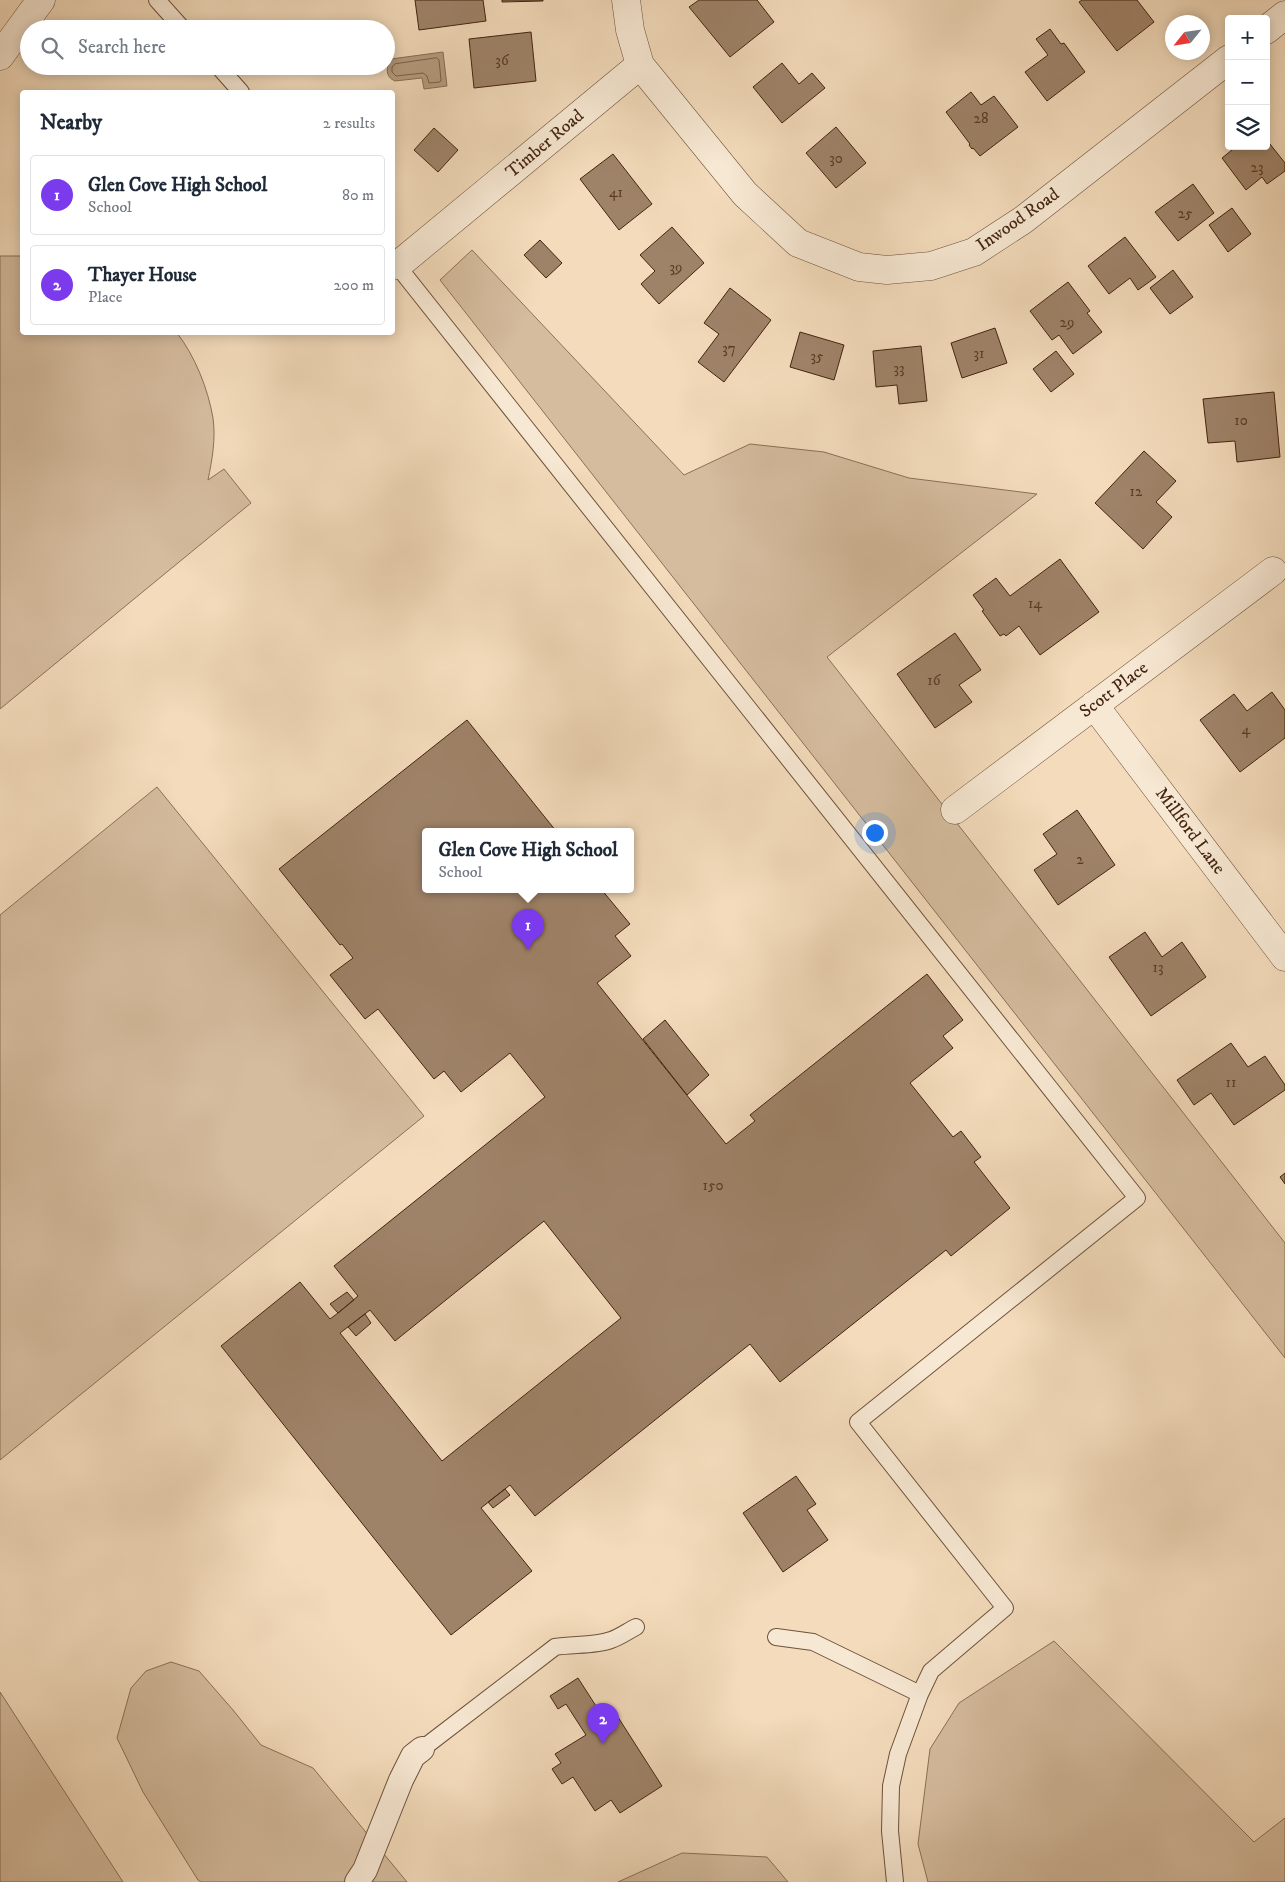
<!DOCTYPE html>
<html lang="en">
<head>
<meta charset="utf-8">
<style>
	:root { --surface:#fff; --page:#f2f2f3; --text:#1f2937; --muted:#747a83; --line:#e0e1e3; --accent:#7c3aed }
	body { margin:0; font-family:"IM FELL DW Pica",serif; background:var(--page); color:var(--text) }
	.controls { position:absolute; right:15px; top:15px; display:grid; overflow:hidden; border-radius:5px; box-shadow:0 2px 12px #0003 }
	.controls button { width:45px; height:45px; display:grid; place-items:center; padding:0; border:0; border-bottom:1px solid var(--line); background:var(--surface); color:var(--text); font:25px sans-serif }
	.compass { position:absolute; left:1165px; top:15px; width:45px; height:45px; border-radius:50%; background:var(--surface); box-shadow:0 2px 12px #0003; rotate:240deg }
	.you { position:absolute; left:874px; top:832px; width:18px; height:18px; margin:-12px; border:4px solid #fff; border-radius:50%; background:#1a73e8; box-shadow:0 0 0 8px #1a73e833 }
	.badge { display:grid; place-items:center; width:32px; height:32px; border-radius:50%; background:var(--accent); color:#fff; font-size:16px; font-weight:700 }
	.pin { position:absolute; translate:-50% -41px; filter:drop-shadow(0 1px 2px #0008) }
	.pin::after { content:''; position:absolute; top:26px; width:18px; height:15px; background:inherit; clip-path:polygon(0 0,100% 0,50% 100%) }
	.popup { position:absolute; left:422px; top:828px; width:212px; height:65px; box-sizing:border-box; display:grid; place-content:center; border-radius:5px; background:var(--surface); filter:drop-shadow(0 1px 4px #0005); font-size:16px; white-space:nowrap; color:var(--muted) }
	.popup b { font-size:19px; color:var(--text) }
	.popup::after { content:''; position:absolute; left:50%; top:100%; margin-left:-10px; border:10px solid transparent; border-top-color:var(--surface) }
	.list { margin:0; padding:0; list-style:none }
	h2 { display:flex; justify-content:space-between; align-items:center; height:65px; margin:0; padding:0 20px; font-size:21px }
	h2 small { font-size:16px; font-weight:400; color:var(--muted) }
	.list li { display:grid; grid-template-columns:32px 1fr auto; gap:15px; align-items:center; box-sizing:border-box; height:80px; margin:0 10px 10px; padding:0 10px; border:1px solid var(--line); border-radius:5px }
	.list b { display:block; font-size:19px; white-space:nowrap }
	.list p { margin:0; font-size:16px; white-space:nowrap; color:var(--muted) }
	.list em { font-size:16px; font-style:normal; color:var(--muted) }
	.icon { flex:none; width:28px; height:28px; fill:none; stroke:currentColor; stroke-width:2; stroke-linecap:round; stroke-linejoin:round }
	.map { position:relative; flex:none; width:1285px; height:1882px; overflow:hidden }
	.search { position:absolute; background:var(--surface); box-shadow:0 2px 12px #0003; left:20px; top:20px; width:375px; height:55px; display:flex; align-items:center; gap:12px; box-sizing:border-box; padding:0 18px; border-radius:28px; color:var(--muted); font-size:19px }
	.panel { position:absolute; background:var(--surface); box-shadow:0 2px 12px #0003; left:20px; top:90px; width:375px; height:245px; border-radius:5px }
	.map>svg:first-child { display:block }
</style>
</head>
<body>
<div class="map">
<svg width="1285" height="1882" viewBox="0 0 1285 1882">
	<rect width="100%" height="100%" fill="#f3dbbb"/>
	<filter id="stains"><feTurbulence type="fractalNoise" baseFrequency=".004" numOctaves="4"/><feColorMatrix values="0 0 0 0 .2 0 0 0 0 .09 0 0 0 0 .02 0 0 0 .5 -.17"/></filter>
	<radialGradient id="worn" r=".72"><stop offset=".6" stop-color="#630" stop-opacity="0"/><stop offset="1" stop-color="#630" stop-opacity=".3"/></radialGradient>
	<path fill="#d5bc9e" stroke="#8c7057" d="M 472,250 L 684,475 L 750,444 L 824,452 L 909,478 L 1037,494 L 827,657 L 1285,1243 L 1285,1358 L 440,280 Z
		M 0,256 L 22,256 L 22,332 L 177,333 C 195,356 208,389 213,418 C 216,439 212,460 208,480 L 224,469 L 251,503 L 0,709 Z
		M 157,787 L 424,1116 L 0,1460 L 0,915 Z
		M 1054,1641 L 1254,1842 L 1285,1818 L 1285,1882 L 928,1882 L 918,1844 L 930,1749 L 959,1703 Z
		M 171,1662 L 199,1671 L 233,1710 L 261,1745 L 313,1768 L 407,1882 L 201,1882 L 198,1880 L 143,1792 L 117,1738 L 131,1688 L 146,1671 Z
		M 0,1692 L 123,1882 L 0,1882 Z
		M 682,1853 L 767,1857 L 788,1882 L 618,1882 Z"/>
	<path fill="#b79d81" stroke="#896d54" d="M 443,52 L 447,86 L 424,89 L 422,78 L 395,81 C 385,77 386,67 391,59 Z"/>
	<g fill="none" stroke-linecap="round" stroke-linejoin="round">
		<path stroke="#7d6048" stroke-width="1" d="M 437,58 L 439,60 L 441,80 L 440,82 L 429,83 L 427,76 L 423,73 L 396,76 L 392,72 L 392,67 L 395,64 Z"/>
	</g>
	<path fill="#9f8369" stroke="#432410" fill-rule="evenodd" d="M 415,0 L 483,0 L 486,21 L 419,30 Z
		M 502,0 L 543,0 L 543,1 L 502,2 Z
		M 699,0 L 757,0 L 774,22 L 730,57 L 689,7 Z
		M 1082,0 L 1137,0 L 1154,22 L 1117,51 L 1079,2 Z
		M 1050,29 L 1061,44 L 1064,43 L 1085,72 L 1047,101 L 1025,72 L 1048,55 L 1036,39 Z
		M 531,32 L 536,81 L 474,88 L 469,39 Z
		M 782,63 L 799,84 L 812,73 L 825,88 L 782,123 L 753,87 Z
		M 971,92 L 981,105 L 994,96 L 1018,127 L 980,156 L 973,148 L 972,149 L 969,145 L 970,144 L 946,112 Z
		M 836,127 L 866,163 L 836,188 L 806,153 Z
		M 434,128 L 458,150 L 438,172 L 414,150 Z
		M 1266,139 L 1285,163 L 1285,171 L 1267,184 L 1262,177 L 1246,190 L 1222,158 L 1237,146 L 1266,146 Z
		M 613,154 L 652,204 L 619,230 L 580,179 Z
		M 1193,184 L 1214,213 L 1178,241 L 1155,212 Z
		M 1232,208 L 1251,234 L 1228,252 L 1209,225 Z
		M 672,227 L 704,263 L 659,304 L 641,284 L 655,271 L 640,255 Z
		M 1125,237 L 1156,277 L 1138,290 L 1130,278 L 1109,294 L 1088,266 Z
		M 540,240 L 562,263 L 546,278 L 524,255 Z
		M 1173,270 L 1193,297 L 1170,314 L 1150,288 Z
		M 1068,282 L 1090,311 L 1087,313 L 1102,332 L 1073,354 L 1059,335 L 1052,340 L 1030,311 Z
		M 730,288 L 771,320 L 724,382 L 698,362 L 719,334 L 704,323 Z
		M 995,328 L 1007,363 L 962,378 L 951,343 Z
		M 800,332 L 844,345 L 834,380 L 790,367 Z
		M 921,346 L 927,401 L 899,404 L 897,385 L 876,387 L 873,351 Z
		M 1056,351 L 1074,374 L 1051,392 L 1033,369 Z
		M 1274,392 L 1280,457 L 1237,462 L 1235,441 L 1208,443 L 1203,399 Z
		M 1144,451 L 1176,481 L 1156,502 L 1172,517 L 1143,549 L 1095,503 Z
		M 1060,559 L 1099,612 L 1040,655 L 1019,626 L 1006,636 L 1004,634 L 1000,636 L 982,611 L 984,610 L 973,595 L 996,578 L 1010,596 Z
		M 955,633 L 981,670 L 959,685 L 972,702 L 935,728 L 897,674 Z
		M 1272,692 L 1285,710 L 1285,738 L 1240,772 L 1200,720 L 1234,694 L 1247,711 Z
		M 467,720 L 556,831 L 426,831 L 426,889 L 601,889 L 630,924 L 615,936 L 631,956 L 597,983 L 726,1144 L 755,1121 L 750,1115 L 927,974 L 963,1020 L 943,1036 L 953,1048 L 910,1083 L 953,1137 L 961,1131 L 981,1157 L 974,1162 L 1010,1208 L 951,1256 L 946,1250 L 780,1382 L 750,1344 L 535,1516 L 510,1485 L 481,1508 L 532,1571 L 451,1635 L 221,1346 L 300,1282 L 330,1319 L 338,1313 L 358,1296 L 334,1266 L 545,1097 L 510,1053 L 461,1092 L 444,1071 L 434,1079 L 378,1009 L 365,1019 L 330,975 L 353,958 L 342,944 L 340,945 L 279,869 ZM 544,1221 L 621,1318 L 442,1461 L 340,1333 L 370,1310 L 395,1341 Z
		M 1077,810 L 1115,865 L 1058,905 L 1034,870 L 1057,854 L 1043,834 Z
		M 1145,932 L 1162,957 L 1182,942 L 1206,977 L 1151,1016 L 1109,957 Z
		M 665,1020 L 709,1075 L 687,1095 L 643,1039 Z
		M 1231,1043 L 1248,1067 L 1265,1056 L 1285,1085 L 1285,1090 L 1234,1125 L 1211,1093 L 1194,1105 L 1177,1080 Z
		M 1285,1173 L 1285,1184 L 1280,1177 Z
		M 347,1292 L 354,1300 L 338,1313 L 330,1304 Z
		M 365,1314 L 371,1323 L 356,1336 L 348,1327 Z
		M 796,1476 L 816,1504 L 807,1510 L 828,1540 L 783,1572 L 743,1513 Z
		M 505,1489 L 510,1495 L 493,1508 L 488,1502 Z
		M 578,1678 L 605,1720 L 616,1714 L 662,1786 L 620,1813 L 611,1800 L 595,1811 L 573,1777 L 562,1784 L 552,1769 L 561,1763 L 555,1754 L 586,1735 L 566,1704 L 558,1709 L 550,1696 Z"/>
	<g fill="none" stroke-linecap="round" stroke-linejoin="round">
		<defs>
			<path id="service" d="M 157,0 L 183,29
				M 218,66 L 241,92
				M 392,259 L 1137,1198 L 858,1422 L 1005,1608 L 931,1671 L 920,1694 L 898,1754 L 891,1786 L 890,1831 L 895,1882
				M 776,1637 L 813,1642 L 920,1694
				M 422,1749 L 555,1647 C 573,1644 595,1646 611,1640 C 620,1637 628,1631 636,1627"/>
			<path id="pedestrian" d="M 357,1882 L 365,1870 L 401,1780 L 413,1756 L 422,1749"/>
			<path id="minor" d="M 626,0 L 630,30 L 640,65 L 745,194 L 798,243 L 859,267 L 887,270 L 931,266 L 974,252 L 1023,220 L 1229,59
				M 1266,30 L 1285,15
				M 0,56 L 41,0
				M 398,265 L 640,65
				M 1094,705 L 1285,957
				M 955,810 L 1273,571"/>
		</defs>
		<use href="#service" stroke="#6f523b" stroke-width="18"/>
		<use href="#pedestrian" stroke="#6f523b" stroke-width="26"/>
		<use href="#minor" stroke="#6f523b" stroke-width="29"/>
		<use href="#service" stroke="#f7e8d3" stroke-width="16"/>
		<use href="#pedestrian" stroke="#f7e8d3" stroke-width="24"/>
		<use href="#minor" stroke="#f7e8d3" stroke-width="28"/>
	</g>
	<g text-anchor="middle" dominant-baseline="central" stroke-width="4" stroke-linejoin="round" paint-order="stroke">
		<g font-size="15" fill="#5a3c26">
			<text x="502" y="60">36</text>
			<text x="981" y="118">28</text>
			<text x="836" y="158">30</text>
			<text x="1257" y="167">23</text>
			<text x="616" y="192">41</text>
			<text x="1185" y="213">25</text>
			<text x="676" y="267">39</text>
			<text x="1067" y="322">29</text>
			<text x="729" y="348">37</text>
			<text x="979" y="353">31</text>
			<text x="817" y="356">35</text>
			<text x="899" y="368">33</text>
			<text x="1241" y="420">10</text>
			<text x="1136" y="491">12</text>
			<text x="1035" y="603">14</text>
			<text x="934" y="680">16</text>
			<text x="1246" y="729">4</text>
			<text x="1080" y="859">2</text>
			<text x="1158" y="967">13</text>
			<text x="1231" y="1082">11</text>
			<text x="713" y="1185">150</text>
		</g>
		<g font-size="18" fill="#432410" stroke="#f7e8d3">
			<text transform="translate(545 144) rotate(-40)">Timber Road</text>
			<text transform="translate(1018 220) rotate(-35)">Inwood Road</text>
			<text transform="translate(1114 690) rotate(-37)">Scott Place</text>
			<text transform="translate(1190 831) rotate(53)">Millford Lane</text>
		</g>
	</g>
	<rect width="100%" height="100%" filter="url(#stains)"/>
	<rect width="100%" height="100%" fill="url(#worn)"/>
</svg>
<div class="controls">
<button>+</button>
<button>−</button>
<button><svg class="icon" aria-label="layers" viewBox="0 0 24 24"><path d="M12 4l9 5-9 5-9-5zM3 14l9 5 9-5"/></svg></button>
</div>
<svg class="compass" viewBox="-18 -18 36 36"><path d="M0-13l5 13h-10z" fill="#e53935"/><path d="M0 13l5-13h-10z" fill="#747a83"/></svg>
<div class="you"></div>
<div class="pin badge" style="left:528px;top:950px">1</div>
<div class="popup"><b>Glen Cove High School</b>School</div>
<div class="pin badge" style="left:603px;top:1744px">2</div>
<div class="search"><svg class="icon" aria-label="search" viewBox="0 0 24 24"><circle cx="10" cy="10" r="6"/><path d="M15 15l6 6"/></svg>Search here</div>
<section class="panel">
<h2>Nearby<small>2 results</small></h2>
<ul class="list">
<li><span class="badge">1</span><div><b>Glen Cove High School</b><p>School</p></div><em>80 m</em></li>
<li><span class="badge">2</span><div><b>Thayer House</b><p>Place</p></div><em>200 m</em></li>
</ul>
</section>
</div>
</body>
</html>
